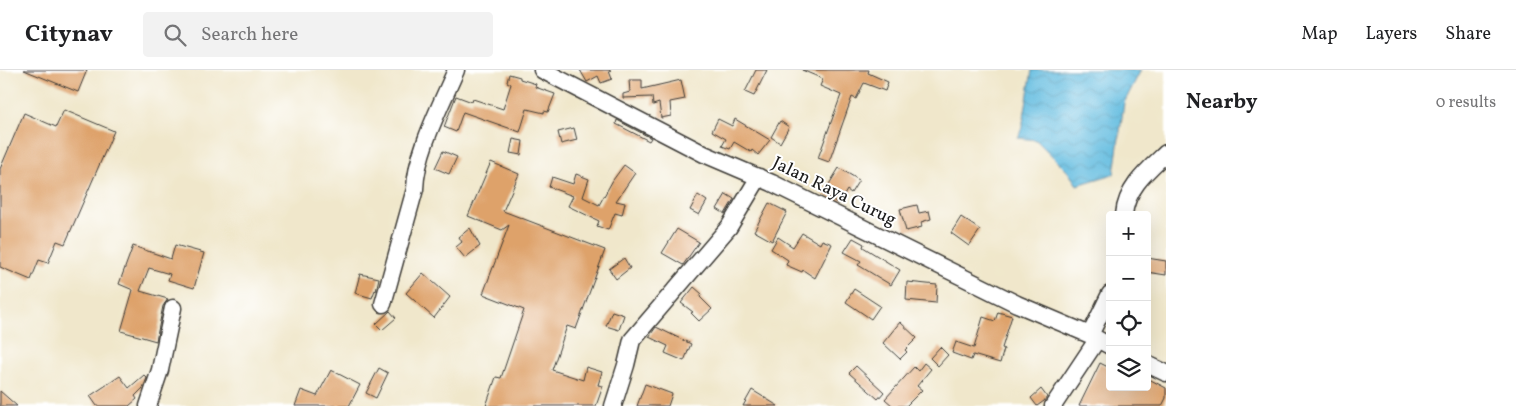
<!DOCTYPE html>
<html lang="en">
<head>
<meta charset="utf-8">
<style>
	:root { --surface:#fff; --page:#f2f2f2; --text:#202124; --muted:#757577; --line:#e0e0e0 }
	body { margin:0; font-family:Vollkorn,serif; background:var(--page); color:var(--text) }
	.controls { position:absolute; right:15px; bottom:15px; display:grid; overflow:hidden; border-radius:5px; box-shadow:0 5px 20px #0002 }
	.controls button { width:45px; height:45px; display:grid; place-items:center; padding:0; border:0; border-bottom:1px solid var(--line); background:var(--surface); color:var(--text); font:25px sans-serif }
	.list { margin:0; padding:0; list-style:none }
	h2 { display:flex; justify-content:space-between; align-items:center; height:65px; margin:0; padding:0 20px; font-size:21px }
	h2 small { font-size:16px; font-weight:400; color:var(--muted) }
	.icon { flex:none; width:28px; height:28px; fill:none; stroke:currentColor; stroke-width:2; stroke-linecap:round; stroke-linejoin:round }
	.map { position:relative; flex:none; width:1166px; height:336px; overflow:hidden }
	header { display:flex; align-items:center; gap:30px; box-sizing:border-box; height:70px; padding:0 25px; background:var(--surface); border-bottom:1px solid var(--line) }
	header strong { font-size:24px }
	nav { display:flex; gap:28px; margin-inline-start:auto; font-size:18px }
	.search { width:350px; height:45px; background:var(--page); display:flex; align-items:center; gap:12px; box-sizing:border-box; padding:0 18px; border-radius:5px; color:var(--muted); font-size:19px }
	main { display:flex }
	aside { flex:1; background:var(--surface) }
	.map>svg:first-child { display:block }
</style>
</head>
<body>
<header>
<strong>Citynav</strong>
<div class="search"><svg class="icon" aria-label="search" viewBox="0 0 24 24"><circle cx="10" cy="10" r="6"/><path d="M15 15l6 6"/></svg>Search here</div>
<nav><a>Map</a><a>Layers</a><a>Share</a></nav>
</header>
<main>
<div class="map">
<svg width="1166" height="336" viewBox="0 0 1166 336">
	<defs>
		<pattern id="water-waves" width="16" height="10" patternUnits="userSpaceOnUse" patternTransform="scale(1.25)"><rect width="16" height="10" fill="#61bbdf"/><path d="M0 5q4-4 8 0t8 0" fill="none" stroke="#54a0bf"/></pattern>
	</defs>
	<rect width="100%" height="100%" fill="#fff"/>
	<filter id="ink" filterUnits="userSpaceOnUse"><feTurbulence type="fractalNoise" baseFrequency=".02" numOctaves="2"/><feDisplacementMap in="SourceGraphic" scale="10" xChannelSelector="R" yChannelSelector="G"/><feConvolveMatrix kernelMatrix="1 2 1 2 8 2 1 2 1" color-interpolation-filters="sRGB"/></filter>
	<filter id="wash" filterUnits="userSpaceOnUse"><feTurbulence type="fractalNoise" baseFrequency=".0096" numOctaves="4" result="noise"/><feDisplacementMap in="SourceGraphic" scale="20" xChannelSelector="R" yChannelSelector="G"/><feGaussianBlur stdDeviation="1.12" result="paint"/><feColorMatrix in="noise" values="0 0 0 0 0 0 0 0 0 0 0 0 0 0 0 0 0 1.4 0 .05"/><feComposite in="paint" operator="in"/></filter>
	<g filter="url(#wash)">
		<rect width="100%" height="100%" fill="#f0e7cb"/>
		<path fill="url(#water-waves)" stroke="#3e6c7e" d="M 1032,0 L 1141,0 L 1124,33 L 1114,104 L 1077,115 L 1068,102 L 1036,70 L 1018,68 L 1022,58 Z"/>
		<g id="blocks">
			<path fill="#dea26a" d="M 24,0 L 87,0 L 78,22 Z
				M 580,0 L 611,0 L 609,1 L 612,9 L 601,13 L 598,6 L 587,12 Z
				M 756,0 L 767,0 L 754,26 L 745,22 Z
				M 802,0 L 869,0 L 868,3 L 888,12 L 885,21 L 864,13 L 856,29 L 852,27 L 829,92 L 818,88 L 841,25 L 820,16 L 823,9 Z
				M 509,4 L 520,7 L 520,9 L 536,14 L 535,17 L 555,24 L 548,42 L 544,41 L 544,43 L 527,39 L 520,62 L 463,42 L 456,62 L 444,57 L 456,26 L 472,32 L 473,29 L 503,39 L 511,14 L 507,12 Z
				M 629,10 L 642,10 L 642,19 L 681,10 L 685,29 L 670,32 L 671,46 L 661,48 L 659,33 L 653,35 L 652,27 L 623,28 L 623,24 L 630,22 Z
				M 64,40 L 114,61 L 65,174 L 57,171 L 48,193 L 39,190 L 31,210 L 0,197 L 0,99 L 24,43 L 56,57 Z
				M 718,49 L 732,56 L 735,49 L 770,70 L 758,85 L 752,80 L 751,82 L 734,72 L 730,79 L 722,76 L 726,69 L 712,61 Z
				M 617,50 L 651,68 L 649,71 L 616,54 Z
				M 780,51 L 789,57 L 780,73 L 771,67 Z
				M 574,58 L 577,70 L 561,74 L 558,62 Z
				M 513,69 L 523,71 L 521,85 L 510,83 Z
				M 443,81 L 457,87 L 449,104 L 435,98 Z
				M 491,92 L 519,104 L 503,141 L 605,180 L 576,259 L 567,256 L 552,300 L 583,310 L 586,297 L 602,302 L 598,315 L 603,316 L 596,336 L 486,336 L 496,307 L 501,308 L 524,240 L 483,224 L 509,155 L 502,160 L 468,146 Z
				M 624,95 L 635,103 L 616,131 L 625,133 L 622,145 L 615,143 L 608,160 L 597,156 L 599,151 L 568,136 L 573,126 L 549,117 L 552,107 L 573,114 L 576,104 L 589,109 L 583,127 L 599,135 L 613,110 Z
				M 839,98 L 859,110 L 851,123 L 847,120 L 839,134 L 823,124 Z
				M 726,124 L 734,129 L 725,144 L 717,139 Z
				M 698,125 L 707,131 L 699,145 L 690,140 Z
				M 769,133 L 787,142 L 772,171 L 754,161 Z
				M 917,135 L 919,143 L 929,141 L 931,149 L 921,152 L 922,157 L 906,161 L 900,139 Z
				M 961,147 L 980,160 L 969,176 L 951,163 Z
				M 470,158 L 480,176 L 465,188 L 456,177 L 462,172 L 459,167 Z
				M 677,159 L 699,172 L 683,195 L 662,183 Z
				M 802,163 L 820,174 L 822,170 L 832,174 L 815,208 L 803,200 L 802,202 L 786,195 L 788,190 L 771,179 L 778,167 L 793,177 Z
				M 853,168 L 864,174 L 863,177 L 900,200 L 891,215 L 858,195 L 861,191 L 844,182 Z
				M 175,175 L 204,183 L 194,218 L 168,210 L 170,204 L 149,198 L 140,221 L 168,229 L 163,236 L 156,271 L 121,261 L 133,220 L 119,214 L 133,176 L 171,189 Z
				M 624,188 L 630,198 L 616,209 L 609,199 Z
				M 1147,188 L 1166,191 L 1166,205 L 1147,202 Z
				M 423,203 L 450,227 L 434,248 L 406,223 Z
				M 360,204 L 379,208 L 376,221 L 375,220 L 372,228 L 355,223 Z
				M 907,212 L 937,215 L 936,233 L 906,230 Z
				M 694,217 L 702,224 L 700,227 L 712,239 L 699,251 L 691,243 L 693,242 L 681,233 Z
				M 854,219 L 880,236 L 871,249 L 846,232 Z
				M 390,241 L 396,248 L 382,260 L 376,254 Z
				M 612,241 L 624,245 L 619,260 L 606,256 Z
				M 998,242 L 1012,246 L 1002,278 L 1004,279 L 1000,293 L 973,285 L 971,290 L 952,283 L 956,272 L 974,278 L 983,247 L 995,251 Z
				M 900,252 L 917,268 L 905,280 L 907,282 L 900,289 L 883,273 Z
				M 656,257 L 691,274 L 684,291 L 665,283 L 668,276 L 649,267 Z
				M 940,277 L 948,285 L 938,296 L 930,288 Z
				M 924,293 L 931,299 L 917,316 L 922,320 L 906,336 L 893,336 L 885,329 L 914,297 L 918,301 Z
				M 1100,293 L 1110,298 L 1110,317 L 1147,317 L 1147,308 L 1166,318 L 1166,328 L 1162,336 L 1079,336 Z
				M 856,296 L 884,322 L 878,329 L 849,303 Z
				M 379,298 L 388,303 L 376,328 L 366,323 Z
				M 331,300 L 360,315 L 349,336 L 295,336 L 301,320 L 317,326 Z
				M 144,305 L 147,308 L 143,318 L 135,326 L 137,329 L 129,336 L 97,336 L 90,326 L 120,306 L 129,318 Z
				M 645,314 L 672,324 L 668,336 L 637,336 Z
				M 1041,319 L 1047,327 L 1044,331 L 1037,336 L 1031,328 Z
				M 752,320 L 778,336 L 743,336 Z
				M 0,321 L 17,336 L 0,336 Z"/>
		</g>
	</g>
	<g filter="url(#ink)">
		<use href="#blocks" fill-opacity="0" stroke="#3c3a36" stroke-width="1"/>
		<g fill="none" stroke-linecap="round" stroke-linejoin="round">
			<defs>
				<path id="minor" d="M 542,0 L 704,84 L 772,113 L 1017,234 L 1090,265 L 1110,276
					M 1124,145 C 1126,118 1148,100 1166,83
					M 383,234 L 415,119 C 416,82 441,35 456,0
					M 1090,265 L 1110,224
					M 1147,294 L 1166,303
					M 148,336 L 160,300 L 173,238
					M 613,336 L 626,295 L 632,270 L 729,157 L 759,107
					M 1053,336 L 1097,270"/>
			</defs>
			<use href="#minor" stroke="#3c3a36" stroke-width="19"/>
			<use href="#minor" stroke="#fff" stroke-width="16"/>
		</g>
	</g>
	<g text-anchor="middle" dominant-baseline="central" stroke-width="4" stroke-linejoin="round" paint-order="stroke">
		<g font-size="18" fill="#1c1c1c" stroke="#fff">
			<text transform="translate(834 122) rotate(26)">Jalan Raya Curug</text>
		</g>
	</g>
</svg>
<div class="controls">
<button>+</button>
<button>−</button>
<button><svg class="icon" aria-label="locate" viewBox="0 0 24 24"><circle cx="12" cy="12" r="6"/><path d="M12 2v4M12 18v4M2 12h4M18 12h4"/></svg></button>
<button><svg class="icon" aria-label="layers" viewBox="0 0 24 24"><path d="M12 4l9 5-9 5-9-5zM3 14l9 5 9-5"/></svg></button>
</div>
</div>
<aside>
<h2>Nearby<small>0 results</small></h2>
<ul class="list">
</ul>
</aside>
</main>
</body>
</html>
